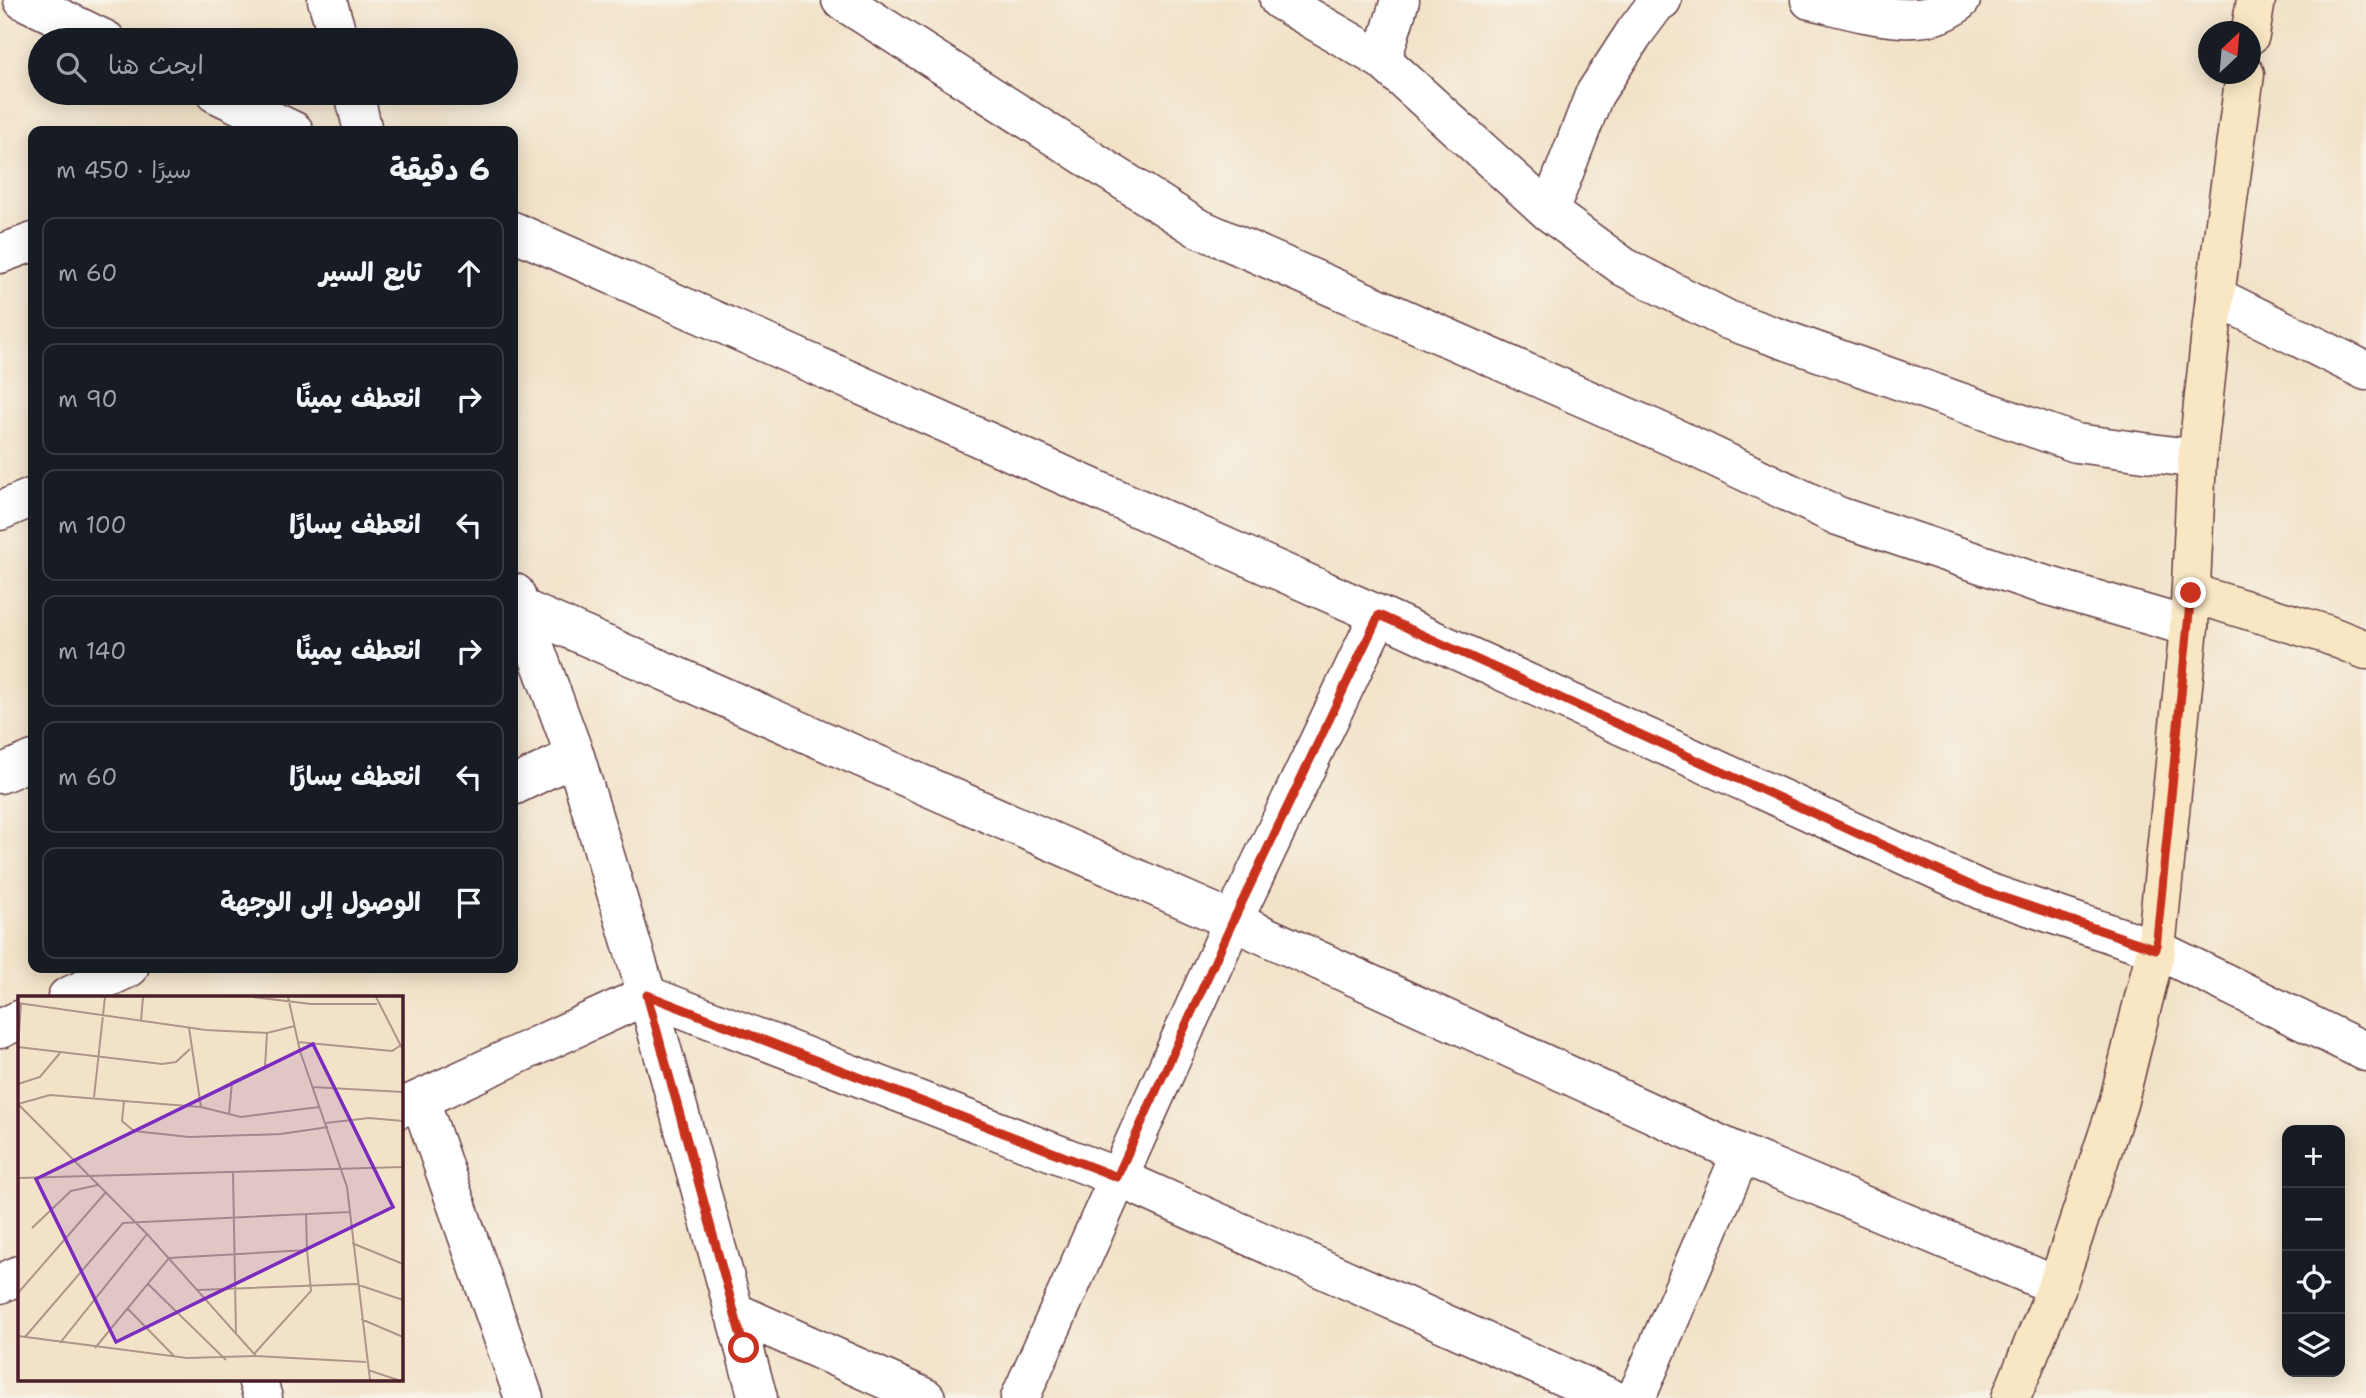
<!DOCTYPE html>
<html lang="ar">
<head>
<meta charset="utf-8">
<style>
	:root { --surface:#171b24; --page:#20242c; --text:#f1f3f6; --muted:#9ea1a6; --line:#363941 }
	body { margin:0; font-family:"Shantell Sans","Playpen Sans Arabic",sans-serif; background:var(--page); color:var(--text); direction:rtl }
	.controls { position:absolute; right:21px; bottom:21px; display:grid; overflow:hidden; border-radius:14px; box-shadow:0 4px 18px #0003 }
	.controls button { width:63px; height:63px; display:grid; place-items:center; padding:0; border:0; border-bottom:2px solid var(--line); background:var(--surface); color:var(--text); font:35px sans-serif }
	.compass { position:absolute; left:2198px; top:21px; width:63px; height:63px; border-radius:50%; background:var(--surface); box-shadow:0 4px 18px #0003; rotate:26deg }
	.stop { position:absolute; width:21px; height:21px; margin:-16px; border:5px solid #c8321e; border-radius:50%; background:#fff }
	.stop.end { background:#c8321e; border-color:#fff; box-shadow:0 2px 7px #0008 }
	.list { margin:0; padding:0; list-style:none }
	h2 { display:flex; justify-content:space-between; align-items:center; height:91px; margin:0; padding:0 28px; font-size:30px }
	h2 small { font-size:23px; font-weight:400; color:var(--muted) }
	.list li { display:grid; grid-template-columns:46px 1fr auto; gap:21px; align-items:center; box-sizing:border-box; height:112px; margin:0 14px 14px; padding:0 14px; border:2px solid var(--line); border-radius:14px }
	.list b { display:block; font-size:26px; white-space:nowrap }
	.list em { font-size:23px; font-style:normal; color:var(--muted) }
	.icon { flex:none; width:38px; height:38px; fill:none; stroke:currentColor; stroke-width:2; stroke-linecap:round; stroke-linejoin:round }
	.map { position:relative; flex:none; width:2366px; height:1398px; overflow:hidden; direction:ltr }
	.search { position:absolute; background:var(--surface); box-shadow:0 4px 18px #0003; left:28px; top:28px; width:490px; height:77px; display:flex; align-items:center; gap:18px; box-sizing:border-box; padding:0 24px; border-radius:38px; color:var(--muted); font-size:26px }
	.panel { position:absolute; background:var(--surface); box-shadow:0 4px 18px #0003; left:28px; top:126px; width:490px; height:847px; border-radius:14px; direction:rtl }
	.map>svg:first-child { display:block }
</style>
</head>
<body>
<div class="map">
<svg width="2366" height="1398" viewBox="0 0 2366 1398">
	<rect width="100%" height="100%" fill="#f7f3e8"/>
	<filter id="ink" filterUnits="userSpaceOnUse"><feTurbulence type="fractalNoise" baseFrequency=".0143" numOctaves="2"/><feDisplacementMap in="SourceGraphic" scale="14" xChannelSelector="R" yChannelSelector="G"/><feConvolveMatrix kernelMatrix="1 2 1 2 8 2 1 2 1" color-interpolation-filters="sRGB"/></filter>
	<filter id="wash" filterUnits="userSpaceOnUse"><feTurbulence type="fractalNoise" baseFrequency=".00686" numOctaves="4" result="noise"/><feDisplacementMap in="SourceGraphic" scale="28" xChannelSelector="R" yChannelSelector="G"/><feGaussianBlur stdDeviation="1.57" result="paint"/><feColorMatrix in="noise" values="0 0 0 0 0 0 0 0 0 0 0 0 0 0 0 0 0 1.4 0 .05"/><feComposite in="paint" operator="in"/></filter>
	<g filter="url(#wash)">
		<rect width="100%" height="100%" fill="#f2e2c8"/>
	</g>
	<g filter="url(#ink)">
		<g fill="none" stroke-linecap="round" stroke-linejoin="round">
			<defs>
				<path id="street" d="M 23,0 L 106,40
					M 327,0 L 339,40
					M 841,0 L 1196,227 L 1675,438 L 1838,516 L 2032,581 L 2189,627
					M 1279,0 L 1382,60 L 1549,212 L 1624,267 L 1728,320 L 2076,443 L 2197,459
					M 1810,0 C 1852,9 1927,36 1961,0
					M 1382,60 L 1400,0
					M 215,93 L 294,131
					M 354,93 L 363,131
					M 1549,212 L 1594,95 L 1635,32 L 1656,4 L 1662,0
					M 513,231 L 1379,615 L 1981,890 L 2156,949 L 2366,1052
					M 0,254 L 33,242
					M 2215,296 L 2366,371
					M 0,511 L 33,497
					M 515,593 L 575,756 L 647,995 L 758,1398
					M 513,606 L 519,607 L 1233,921 L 1741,1154 L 1636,1398
					M 0,774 L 33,760
					M 513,786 L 575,756
					M 67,997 L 129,968
					M 0,1029 L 19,1020
					M 420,1100 L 524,1398
					M 401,1108 L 647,995 L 1117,1177 L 1611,1398
					M 1741,1154 L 2057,1286
					M 0,1284 L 19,1275
					M 733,1311 L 926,1398
					M 257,1379 L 263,1398
					M 1020,1398 L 1233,921 L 1379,615"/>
				<path id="secondary" d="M 2250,35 L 2256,0
					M 2191,593 L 2326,634 L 2366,650
					M 2011,1398 L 2057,1286 L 2118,1104 L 2156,949 L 2189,627 L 2197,459 L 2215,296 L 2245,74"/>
			</defs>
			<use href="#street" stroke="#633c43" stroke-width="41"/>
			<use href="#secondary" stroke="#633c43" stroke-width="41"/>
			<use href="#street" stroke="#fff" stroke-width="38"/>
			<use href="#secondary" stroke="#f9e7c3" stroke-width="38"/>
		</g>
	</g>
	<g fill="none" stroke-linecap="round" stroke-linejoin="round" filter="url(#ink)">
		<path stroke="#c8321e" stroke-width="9" d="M 744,1348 L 647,995 L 1117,1177 L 1233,921 L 1379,615 L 1981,890 L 2156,949 L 2191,593"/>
	</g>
	<g transform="translate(18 996)">
		<rect width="385" height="385" fill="#f2e2c8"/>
		<path fill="none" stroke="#af9489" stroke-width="2" d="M 235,1 L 293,8 L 359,8M 270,1 L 282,55 L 329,191 L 352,384M 358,1 L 385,54M 0,7 L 188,34 L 249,37 L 247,71 L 214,86 L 211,119M 123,25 L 125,1M 171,32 L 183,111M 249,37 L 277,30M 280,46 L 374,55 L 383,49M 0,51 L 144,68 L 158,66 L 172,53M 0,51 L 3,8M 0,88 L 22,81 L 42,57M 294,91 L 385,96M 76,101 L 87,1M 0,108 L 129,238 L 238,360M 0,108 L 32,99 L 106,105M 301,111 L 223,121 L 183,111 L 106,105 L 104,125 L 116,135 L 171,141 L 263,138 L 310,131M 308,127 L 351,122 L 385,125M 215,176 L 218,339M 0,182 L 385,171M 288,218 L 332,216M 14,232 L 53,195 L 80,189M 334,247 L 385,268M 130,288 L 208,364M 179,294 L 338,288 L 385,304M 0,297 L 88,196M 109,312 L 157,361M 343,323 L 385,341M 0,340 L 169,362 L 238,360 L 348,366M 7,341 L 105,227 L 288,218 L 289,254 L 151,262 L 77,352M 42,347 L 129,238M 236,358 L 293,295 L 289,254M 350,374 L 380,384"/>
		<path fill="#7b2cbf" fill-opacity="0.15" stroke="#7b2cbf" stroke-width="3.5" d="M 295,48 L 375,211 L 98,346 L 18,183 Z"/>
		<rect width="385" height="385" fill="none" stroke="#4a1f2b" stroke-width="3.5"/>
	</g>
</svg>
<div class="controls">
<button>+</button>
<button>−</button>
<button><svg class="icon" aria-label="locate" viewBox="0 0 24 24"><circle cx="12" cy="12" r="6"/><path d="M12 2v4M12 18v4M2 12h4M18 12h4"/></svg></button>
<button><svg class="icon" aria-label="layers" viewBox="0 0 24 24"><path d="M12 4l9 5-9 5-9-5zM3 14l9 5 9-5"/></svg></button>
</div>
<svg class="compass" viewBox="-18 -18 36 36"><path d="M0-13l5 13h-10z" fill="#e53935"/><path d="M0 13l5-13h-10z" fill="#9ea1a6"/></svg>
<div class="stop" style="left:744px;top:1348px"></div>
<div class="stop end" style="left:2191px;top:593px"></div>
<div class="search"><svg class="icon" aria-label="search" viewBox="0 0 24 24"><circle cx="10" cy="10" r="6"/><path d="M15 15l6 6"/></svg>ابحث هنا</div>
<section class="panel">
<h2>6 دقيقة<small>سيرًا · 450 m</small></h2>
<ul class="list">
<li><svg class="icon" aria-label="ahead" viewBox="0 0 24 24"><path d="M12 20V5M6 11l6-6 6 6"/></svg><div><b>تابع السير</b></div><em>60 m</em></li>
<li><svg class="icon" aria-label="right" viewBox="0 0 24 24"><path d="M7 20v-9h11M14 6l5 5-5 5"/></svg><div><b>انعطف يمينًا</b></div><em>90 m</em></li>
<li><svg class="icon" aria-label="left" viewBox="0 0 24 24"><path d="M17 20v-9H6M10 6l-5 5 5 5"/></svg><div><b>انعطف يسارًا</b></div><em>100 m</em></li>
<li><svg class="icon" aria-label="right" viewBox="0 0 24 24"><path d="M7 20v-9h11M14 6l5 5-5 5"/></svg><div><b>انعطف يمينًا</b></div><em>140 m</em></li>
<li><svg class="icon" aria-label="left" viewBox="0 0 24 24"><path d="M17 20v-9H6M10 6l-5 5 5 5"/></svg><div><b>انعطف يسارًا</b></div><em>60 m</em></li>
<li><svg class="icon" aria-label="arrive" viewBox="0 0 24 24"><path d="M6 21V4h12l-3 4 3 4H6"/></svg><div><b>الوصول إلى الوجهة</b></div></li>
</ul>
</section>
</div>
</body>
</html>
